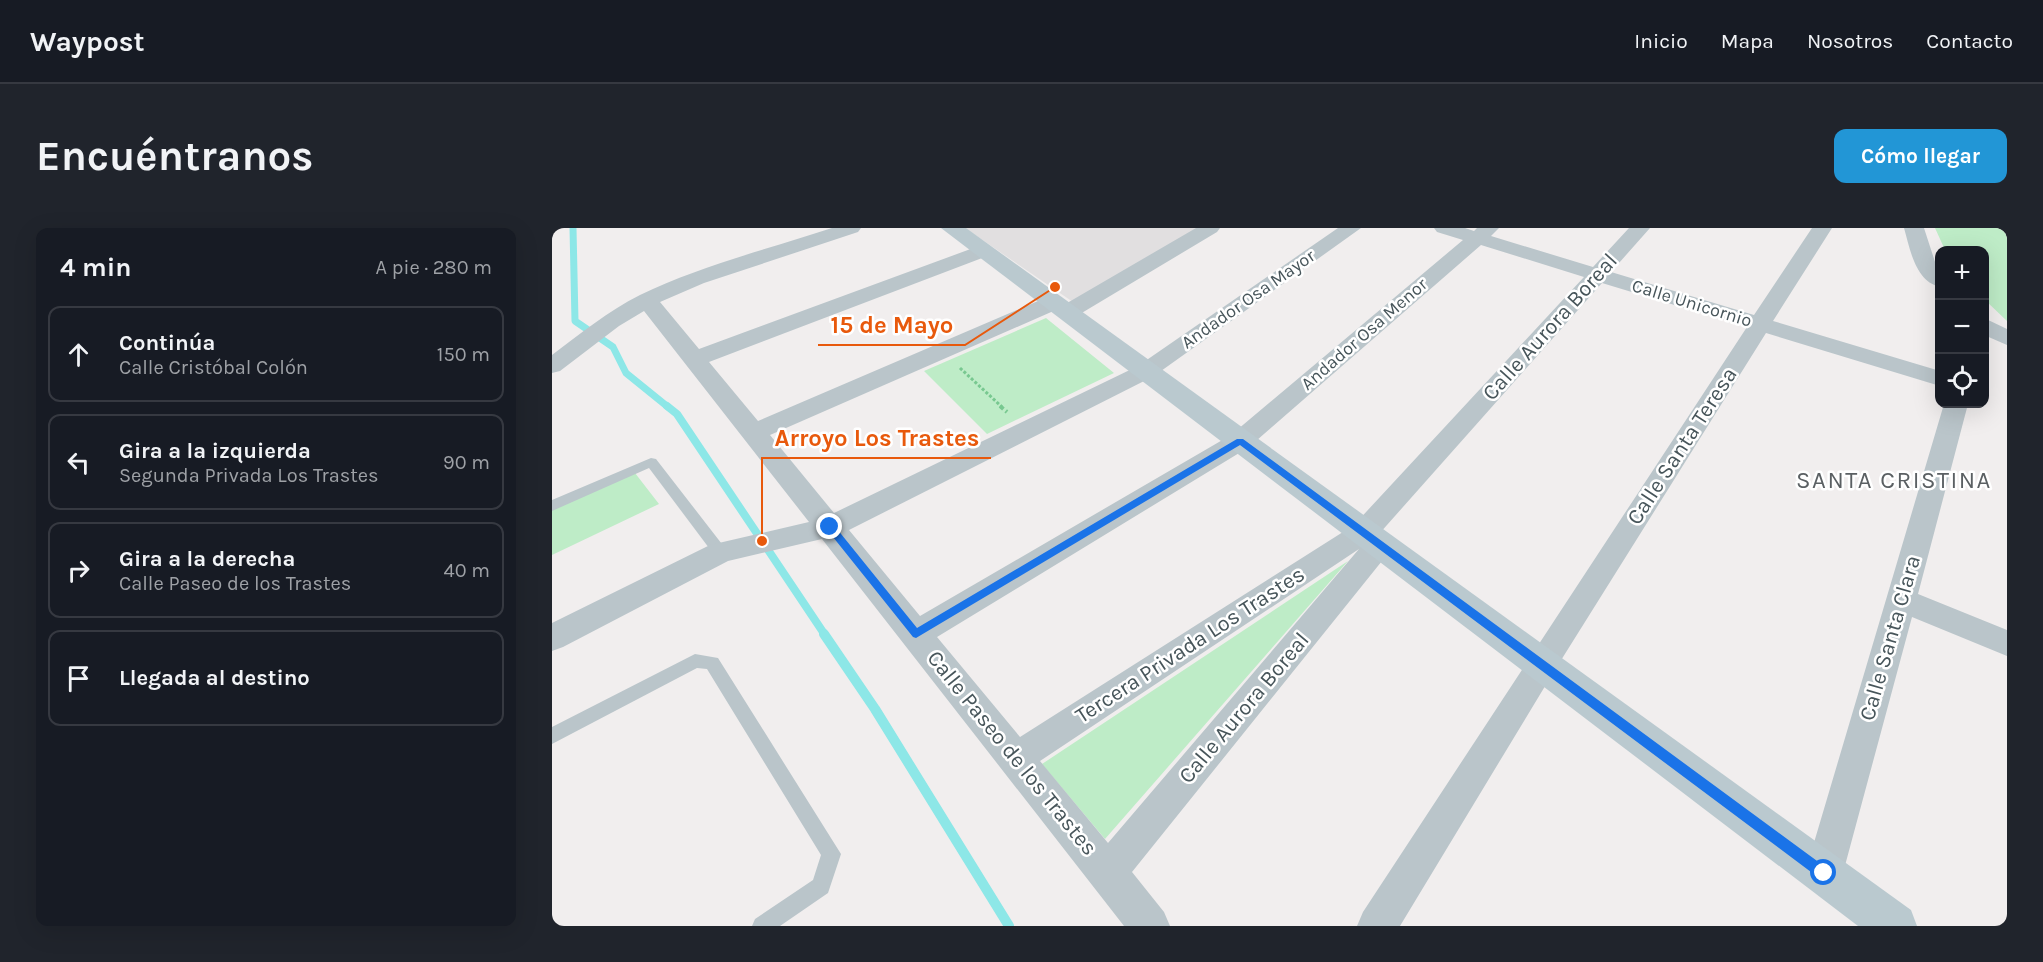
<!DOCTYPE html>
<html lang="es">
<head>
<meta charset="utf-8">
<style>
	:root { --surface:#171b24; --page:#20242c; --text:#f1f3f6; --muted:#9ea1a6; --line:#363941; --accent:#2296d6 }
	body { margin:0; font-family:Karla,sans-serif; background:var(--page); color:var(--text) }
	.controls { position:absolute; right:18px; top:18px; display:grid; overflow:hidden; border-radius:12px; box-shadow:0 6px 24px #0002 }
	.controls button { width:54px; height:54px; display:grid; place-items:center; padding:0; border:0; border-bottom:2px solid var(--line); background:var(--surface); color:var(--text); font:30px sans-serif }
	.stop { position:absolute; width:18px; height:18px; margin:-14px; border:4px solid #1a73e8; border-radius:50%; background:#fff }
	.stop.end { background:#1a73e8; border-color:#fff; box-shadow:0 2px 6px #0008 }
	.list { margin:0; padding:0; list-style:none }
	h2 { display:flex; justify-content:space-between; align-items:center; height:78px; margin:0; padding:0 24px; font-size:26px }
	h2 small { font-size:20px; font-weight:400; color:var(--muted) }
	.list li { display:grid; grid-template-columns:39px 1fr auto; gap:18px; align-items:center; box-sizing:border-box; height:96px; margin:0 12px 12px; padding:0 12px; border:2px solid var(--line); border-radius:12px }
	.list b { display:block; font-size:22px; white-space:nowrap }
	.list p { margin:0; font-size:20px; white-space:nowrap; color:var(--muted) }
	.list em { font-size:20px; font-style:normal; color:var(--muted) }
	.icon { flex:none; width:33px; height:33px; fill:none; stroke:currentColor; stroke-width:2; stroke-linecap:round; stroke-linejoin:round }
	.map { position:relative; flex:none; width:1455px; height:698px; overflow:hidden; border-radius:12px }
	header { display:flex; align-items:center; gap:36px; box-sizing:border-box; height:84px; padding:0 30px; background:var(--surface); border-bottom:2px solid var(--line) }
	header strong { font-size:28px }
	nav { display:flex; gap:33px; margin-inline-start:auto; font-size:21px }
	.intro { display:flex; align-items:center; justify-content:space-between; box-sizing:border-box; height:144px; padding:0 36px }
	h1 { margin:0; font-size:42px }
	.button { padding:15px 27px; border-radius:12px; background:var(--accent); color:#fff; font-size:21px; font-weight:700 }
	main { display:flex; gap:36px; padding:0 36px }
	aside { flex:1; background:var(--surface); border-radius:12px; box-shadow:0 6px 24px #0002 }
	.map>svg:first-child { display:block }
</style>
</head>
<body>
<header>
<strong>Waypost</strong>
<nav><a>Inicio</a><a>Mapa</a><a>Nosotros</a><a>Contacto</a></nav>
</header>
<div class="intro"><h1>Encuéntranos</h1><a class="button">Cómo llegar</a></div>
<main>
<aside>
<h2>4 min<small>A pie · 280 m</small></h2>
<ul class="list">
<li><svg class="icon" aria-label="ahead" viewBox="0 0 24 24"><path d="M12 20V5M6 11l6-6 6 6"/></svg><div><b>Continúa</b><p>Calle Cristóbal Colón</p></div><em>150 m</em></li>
<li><svg class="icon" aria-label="left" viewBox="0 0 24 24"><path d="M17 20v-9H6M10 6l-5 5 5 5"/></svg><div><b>Gira a la izquierda</b><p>Segunda Privada Los Trastes</p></div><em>90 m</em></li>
<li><svg class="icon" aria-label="right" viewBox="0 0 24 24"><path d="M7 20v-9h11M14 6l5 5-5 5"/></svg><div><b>Gira a la derecha</b><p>Calle Paseo de los Trastes</p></div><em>40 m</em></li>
<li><svg class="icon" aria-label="arrive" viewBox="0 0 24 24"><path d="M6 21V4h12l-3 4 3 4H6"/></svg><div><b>Llegada al destino</b></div></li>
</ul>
</aside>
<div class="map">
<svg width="1455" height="698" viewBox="0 0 1455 698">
	<rect width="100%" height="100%" fill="#f1eeee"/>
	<path fill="#e1dfe0" d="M 413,0 L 645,0 L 521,74 Z"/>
	<path fill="#beecc7" d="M 1383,0 L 1455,0 L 1455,93 L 1433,72 L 1432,22 L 1393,22 Z
		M 494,90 L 562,145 L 435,206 L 372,143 Z
		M 83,245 L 107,276 L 0,327 L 0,282 Z
		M 796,333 L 553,611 L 490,536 Z"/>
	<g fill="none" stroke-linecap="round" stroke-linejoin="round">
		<path stroke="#8de7e7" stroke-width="7" d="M 21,0 L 23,93 L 61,119 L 74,145 L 116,179"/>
		<path stroke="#8de7e7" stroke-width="8" d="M 115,178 L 125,186 L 273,407"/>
		<path stroke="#8de7e7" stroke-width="10" d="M 272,406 L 323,481 L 457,698"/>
		<path stroke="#78c890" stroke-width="3" stroke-dasharray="3 2" stroke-linecap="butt" d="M 408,140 L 450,179"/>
		<path stroke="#78c890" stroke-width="4" stroke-dasharray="4.5 3" stroke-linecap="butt" d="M 448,178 L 455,184"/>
		<path fill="#bac5ca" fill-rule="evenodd" d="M 99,230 L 104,231 L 173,320 L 175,324 L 173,328 L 163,328 L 97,240 L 0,283 L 0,272 Z
			M 143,426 L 166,430 L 289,626 L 276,665 L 228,698 L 200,698 L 203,691 L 261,652 L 269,627 L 155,441 L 145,440 L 0,516 L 0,499 Z"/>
		<path fill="#bac5ca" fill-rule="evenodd" d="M 280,0 L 309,0 L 306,4 L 152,55 L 108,74 L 147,121 L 424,19 L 438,19 L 441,23 L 438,27 L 157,134 L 206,193 L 493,70 L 501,68 L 509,70 L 512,75 L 510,78 L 644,0 L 668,0 L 665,4 L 523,89 L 515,91 L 507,89 L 504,84 L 506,81 L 218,207 L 282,285 L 586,138 L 786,0 L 809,0 L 602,148 L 297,302 L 368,388 L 679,207 L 911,12 L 885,4 L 882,0 L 913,0 L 922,3 L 925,0 L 947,0 L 939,8 L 1041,39 L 1077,0 L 1098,0 L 1059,44 L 1202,87 L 1260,0 L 1280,0 L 1221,93 L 1388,143 L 1388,158 L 1214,105 L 1001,445 L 848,698 L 805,698 L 811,684 L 1195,99 L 1050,55 L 827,306 L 838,309 L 842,316 L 838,323 L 580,644 L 612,684 L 618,698 L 572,698 L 270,311 L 176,333 L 11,419 L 0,423 L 0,395 L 158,317 L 257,294 L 92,83 L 67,98 L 8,143 L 0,145 L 0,127 C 28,106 56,83 88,67 C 148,38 216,21 280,0 ZM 929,17 L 1032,49 L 802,297 L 468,509 L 385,409 L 697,219 ZM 807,321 L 556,615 L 488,533 Z
			M 1352,0 L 1372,0 L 1384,37 L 1388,41 L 1388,59 C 1363,53 1358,21 1352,0 Z
			M 1432,90 L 1455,101 L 1455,117 L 1432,107 Z
			M 1392,176 L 1416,176 L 1366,366 L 1455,402 L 1455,428 L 1360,389 L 1291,645 L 1286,658 L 1272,664 L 1258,658 L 1253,645 Z"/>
		<path fill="#bac9cf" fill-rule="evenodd" d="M 389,0 L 414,0 L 1359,682 L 1365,698 L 1306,698 Z"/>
	</g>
	<path fill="#1a73e8" d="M 685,211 L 691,211 L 1276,641 L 1278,645 L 1276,650 L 1267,650 L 688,217 L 364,410 L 361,409 L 273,299 L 275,296 L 281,296 L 365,400 Z"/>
	<g text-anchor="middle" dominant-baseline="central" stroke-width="5" stroke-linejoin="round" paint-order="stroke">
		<g font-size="18" fill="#47555a" stroke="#fff">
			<text transform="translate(696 71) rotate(-35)">Andador Osa Mayor</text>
			<text transform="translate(1140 75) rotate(17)">Calle Unicornio</text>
			<text transform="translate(812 106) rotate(-41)">Andador Osa Menor</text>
		</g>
		<g font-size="22" fill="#47555a" stroke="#fff">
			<text transform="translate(998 99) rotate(-48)">Calle Aurora Boreal</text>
			<text transform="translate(1130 218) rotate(-57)">Calle Santa Teresa</text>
			<text transform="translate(1338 410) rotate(-74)">Calle Santa Clara</text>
			<text transform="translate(638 417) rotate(-33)">Tercera Privada Los Trastes</text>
			<text transform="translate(692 480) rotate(-50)">Calle Aurora Boreal</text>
			<text transform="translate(460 525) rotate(51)">Calle Paseo de los Trastes</text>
		</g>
		<g font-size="24" letter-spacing="1.5" fill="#5b6063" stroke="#fff">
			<text x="1342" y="252">SANTA CRISTINA</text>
		</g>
	</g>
	<path fill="none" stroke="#e8590c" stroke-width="2" d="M503 59L413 117H266M210 313L210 230H439"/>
	<g fill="#e8590c" stroke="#fff" stroke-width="2">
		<circle cx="503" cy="59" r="6"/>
		<circle cx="210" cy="313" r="6"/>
	</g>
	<g font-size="24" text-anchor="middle" font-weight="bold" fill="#e8590c" stroke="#fff" stroke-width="5" stroke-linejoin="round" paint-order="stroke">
		<text x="340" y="105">15 de Mayo</text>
		<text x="325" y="218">Arroyo Los Trastes</text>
	</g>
</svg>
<div class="controls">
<button>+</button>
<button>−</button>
<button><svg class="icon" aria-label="locate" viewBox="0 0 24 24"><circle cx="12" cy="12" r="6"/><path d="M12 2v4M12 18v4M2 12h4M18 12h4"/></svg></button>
</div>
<div class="stop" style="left:1272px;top:645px"></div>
<div class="stop end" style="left:278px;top:299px"></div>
</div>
</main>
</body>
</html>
